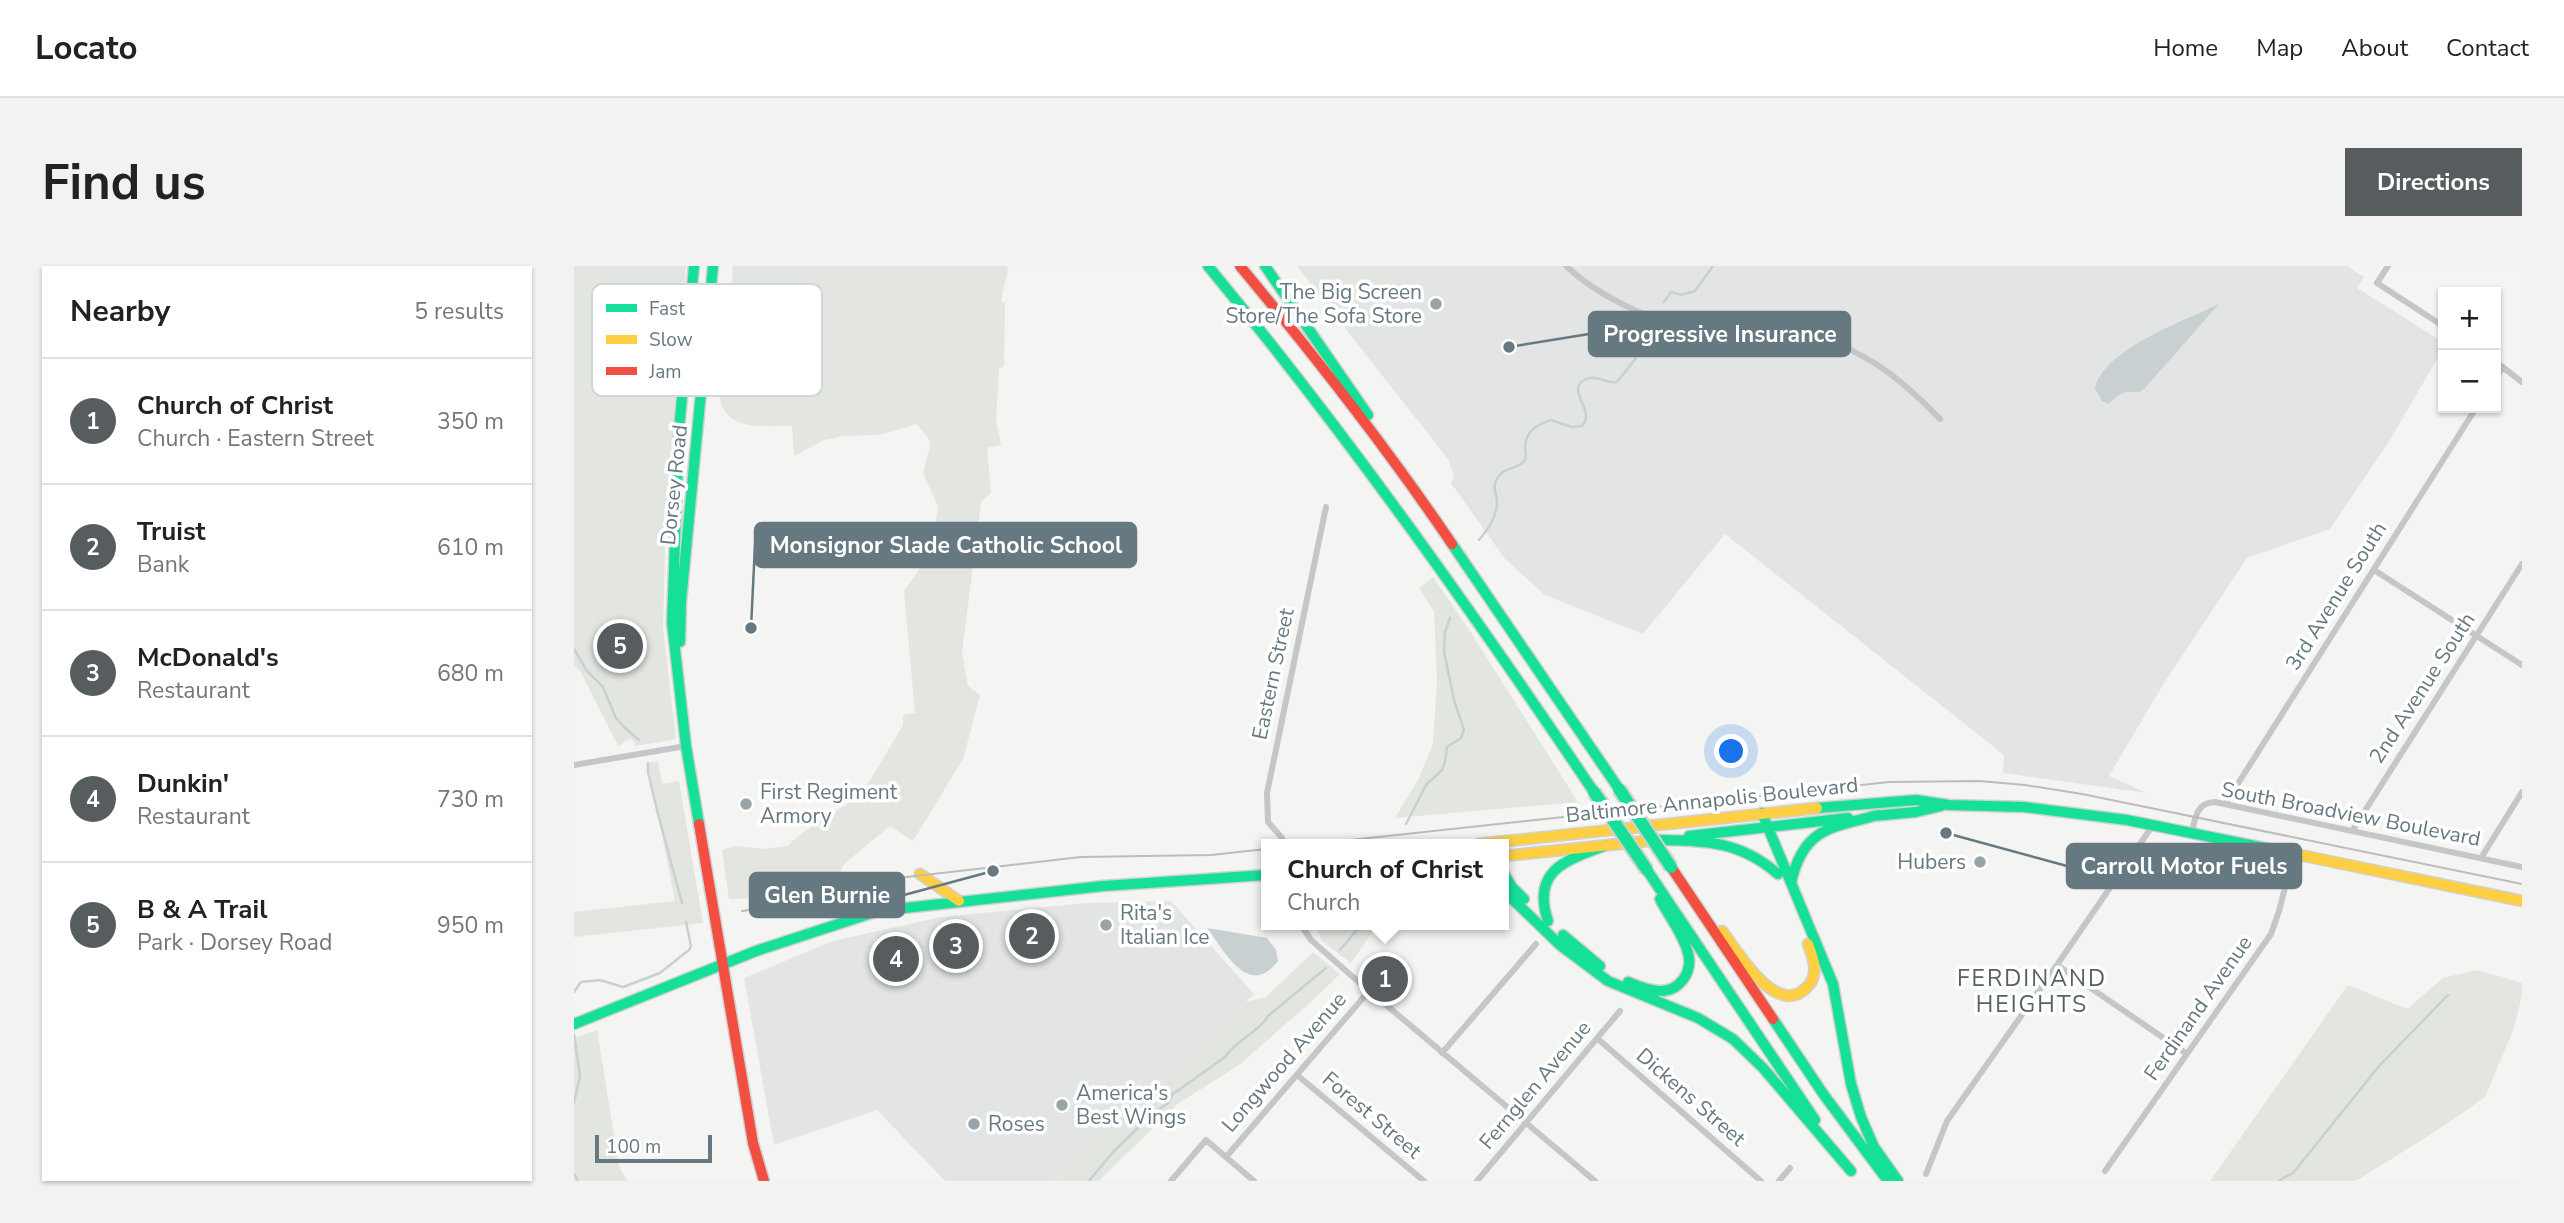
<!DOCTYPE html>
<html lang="en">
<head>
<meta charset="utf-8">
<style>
	:root { --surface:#fff; --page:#f2f2f2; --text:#222; --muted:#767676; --line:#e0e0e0; --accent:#575c5e }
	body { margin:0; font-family:"Nunito Sans",sans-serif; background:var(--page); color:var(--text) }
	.controls { position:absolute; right:21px; top:21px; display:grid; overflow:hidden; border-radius:0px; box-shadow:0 2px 5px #0004 }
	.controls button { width:63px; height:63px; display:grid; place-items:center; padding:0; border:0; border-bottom:2px solid var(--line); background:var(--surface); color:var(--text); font:35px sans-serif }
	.scale { position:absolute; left:21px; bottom:18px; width:117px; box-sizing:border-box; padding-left:7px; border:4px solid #677980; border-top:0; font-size:19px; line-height:24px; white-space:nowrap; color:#677980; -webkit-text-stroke:5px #fff; paint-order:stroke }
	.you { position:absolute; left:1158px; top:486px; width:24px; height:24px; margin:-18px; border:5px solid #fff; border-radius:50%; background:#1a73e8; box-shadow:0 0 0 10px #1a73e833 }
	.badge { display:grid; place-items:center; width:46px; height:46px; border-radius:50%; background:var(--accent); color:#fff; font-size:23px; font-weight:700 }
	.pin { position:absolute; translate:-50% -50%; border:4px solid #fff; box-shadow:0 2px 7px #0006 }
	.popup { position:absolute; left:687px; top:573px; width:248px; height:91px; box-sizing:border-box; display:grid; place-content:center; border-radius:0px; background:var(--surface); filter:drop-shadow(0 2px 5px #0005); font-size:23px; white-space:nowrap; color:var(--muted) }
	.popup b { font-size:26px; color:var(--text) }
	.popup::after { content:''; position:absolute; left:50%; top:100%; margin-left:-14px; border:14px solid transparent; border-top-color:var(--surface) }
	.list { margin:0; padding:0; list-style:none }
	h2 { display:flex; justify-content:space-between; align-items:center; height:91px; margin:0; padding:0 28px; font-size:30px }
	h2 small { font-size:23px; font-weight:400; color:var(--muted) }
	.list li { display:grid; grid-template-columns:46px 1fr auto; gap:21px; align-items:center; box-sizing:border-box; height:126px; padding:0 28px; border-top:2px solid var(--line) }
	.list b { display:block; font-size:26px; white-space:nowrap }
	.list p { margin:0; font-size:23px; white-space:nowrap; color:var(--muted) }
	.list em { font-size:23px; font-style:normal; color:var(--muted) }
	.map { position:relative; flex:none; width:1948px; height:915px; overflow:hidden; border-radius:0px }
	header { display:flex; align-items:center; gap:42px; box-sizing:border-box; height:98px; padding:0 35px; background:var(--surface); border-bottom:2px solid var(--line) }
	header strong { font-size:33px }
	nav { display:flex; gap:38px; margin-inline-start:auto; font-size:24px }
	.intro { display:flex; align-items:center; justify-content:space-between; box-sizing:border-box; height:168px; padding:0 42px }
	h1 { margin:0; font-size:49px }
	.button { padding:18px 32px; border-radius:0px; background:var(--accent); color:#fff; font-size:24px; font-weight:700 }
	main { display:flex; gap:42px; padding:0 42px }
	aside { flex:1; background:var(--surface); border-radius:0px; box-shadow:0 2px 5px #0004 }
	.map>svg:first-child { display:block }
</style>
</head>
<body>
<header>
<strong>Locato</strong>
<nav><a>Home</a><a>Map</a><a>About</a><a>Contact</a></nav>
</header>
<div class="intro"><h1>Find us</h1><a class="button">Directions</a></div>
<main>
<aside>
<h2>Nearby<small>5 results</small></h2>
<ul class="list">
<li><span class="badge">1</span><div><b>Church of Christ</b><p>Church · Eastern Street</p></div><em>350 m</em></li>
<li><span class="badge">2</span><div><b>Truist</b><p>Bank</p></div><em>610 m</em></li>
<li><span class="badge">3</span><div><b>McDonald's</b><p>Restaurant</p></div><em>680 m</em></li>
<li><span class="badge">4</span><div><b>Dunkin'</b><p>Restaurant</p></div><em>730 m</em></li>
<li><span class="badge">5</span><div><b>B &amp; A Trail</b><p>Park · Dorsey Road</p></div><em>950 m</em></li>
</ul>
</aside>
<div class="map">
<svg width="1948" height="915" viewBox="0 0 1948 915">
	<rect width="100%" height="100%" fill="#f4f4f3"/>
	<path fill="#e3e4e4" d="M 834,0 L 1773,0 L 1790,11 L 1783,22 L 1869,76 L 1869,83 L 1816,174 L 1756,263 L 1673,292 L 1590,417 L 1535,510 L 1573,527 L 1429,507 L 1430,489 L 1151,268 L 1069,368 L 971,329 L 931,293 L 877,217 L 880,209 L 874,193 L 770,61 Z
		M 597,635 L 680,728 L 479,915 L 371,915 L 303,844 L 200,879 L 170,712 L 259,675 L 367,651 L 513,637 Z"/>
	<path fill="#e3e5e0" d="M 0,0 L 112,0 L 92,248 L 89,361 L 102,473 L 62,480 L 57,472 L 44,480 L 6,405 L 0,400 Z
		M 159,0 L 433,0 L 434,4 L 427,35 L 431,37 L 430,100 L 425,103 L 422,153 L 427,179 L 413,182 L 417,227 L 407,236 L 388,387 L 394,420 L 406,429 L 389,493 L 339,575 L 316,560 L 270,598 L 259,621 L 209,631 L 155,633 L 148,584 L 162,580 L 189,583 L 213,580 L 228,567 L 288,528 L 329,459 L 329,449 L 341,447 L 330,325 L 358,285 L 364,240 L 349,207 L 357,176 L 343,158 L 305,169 L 270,170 L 250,174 L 220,190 L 218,160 C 194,159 160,166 148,140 C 143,128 144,119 151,108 Z
		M 723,0 L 834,0 L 770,61 Z
		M 859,311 L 894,362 L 1004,536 L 821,552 L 844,514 L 859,478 L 863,414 L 860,346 L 845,322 Z
		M 84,495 L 88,518 L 105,515 L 129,657 L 0,671 L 0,646 L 101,635 L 74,497 Z
		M 741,659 L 803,659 L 777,697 L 748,675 Z
		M 739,686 L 766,708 L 739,734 L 665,799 L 602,839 L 525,915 L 479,915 L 671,736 L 692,731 Z
		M 1903,704 L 1948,717 L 1948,729 L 1940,762 L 1911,831 L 1859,867 L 1782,915 L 1636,915 L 1774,719 L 1833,743 L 1869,712 Z
		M 23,764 L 45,900 L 53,915 L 0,915 L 0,772 Z"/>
	<path fill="#c8d0d2" d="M 1645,38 L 1571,122 C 1564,128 1563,126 1554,126 C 1546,126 1540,134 1534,138 L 1528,135 L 1521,122 C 1530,83 1610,55 1645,38 Z
		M 633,662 L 693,672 L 702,684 L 704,695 C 675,733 651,686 633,662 Z"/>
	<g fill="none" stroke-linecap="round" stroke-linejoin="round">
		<path stroke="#c8d0d2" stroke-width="2.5" d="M 1090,36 L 1097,26 L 1107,29 L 1121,25 L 1139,0
			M 905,274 C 914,263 923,251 923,236 C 923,228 918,223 922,215 C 928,200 946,203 951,194 C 952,190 952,187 951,183 C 951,166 961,159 977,154 L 998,161 L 1008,160 C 1022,144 992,125 1010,114 C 1021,107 1032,118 1043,116 L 1062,92 L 1062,75 L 1065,68
			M 0,383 L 13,405 L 29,421 L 42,452 L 50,461 L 65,474
			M 74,497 L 74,506 L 84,548 L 108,637
			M 832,558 L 852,519 L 868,504 L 871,496 L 873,481 L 887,472 L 890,464 L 880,434 L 870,386 L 871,366 L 876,352
			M 766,684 L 787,659
			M 0,726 L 7,716 L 26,714 L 49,721 L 86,707 L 115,684 L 117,680 L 112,656
			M 0,768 L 6,810 L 0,837
			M 0,908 L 4,915
			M 515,915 L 540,885 L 578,848 L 593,838 L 599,828 L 651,791 C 662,774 684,767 694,750 L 752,702
			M 1704,915 L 1719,907 L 1806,799 L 1874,729"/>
		<defs>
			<path id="fast" d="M 120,0 L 105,164 L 98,357 L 112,480 L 125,558
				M 634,0 C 773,168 898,345 1020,526
				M 691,0 L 794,149
				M 878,278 L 1045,523
				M 106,376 L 107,336 L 139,0
				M 1243,542 L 1342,534 L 1375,539 L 1450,541 L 1553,554 L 1721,588
				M 1188,547 L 1259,718 L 1277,818 L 1287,851 L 1300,881 L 1324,915
				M 1299,550 L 1342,546 L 1367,540
				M 1115,570 L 1274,552
				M 1085,574 C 1133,575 1166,575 1204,608
				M 924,576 L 924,578
				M 1073,604 L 1241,854
				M 930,608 L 938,621 L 950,633
				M 1217,617 C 1229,562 1256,562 1304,549
				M 930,625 L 986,679 L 1034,715 L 1124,752 L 1159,773 L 1189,802 L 1277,905
				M 974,655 C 957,604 992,594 1033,579
				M 989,669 L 1026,700
				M 1054,716 C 1064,720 1075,725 1086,725 C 1106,725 1119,706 1114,687 C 1109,667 1095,651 1086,633
				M 1199,753 L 1250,829 L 1314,915
				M 0,758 L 182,685 L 304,645 L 529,620 L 692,609"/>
			<path id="slow" d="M 905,578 L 1243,542
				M 1721,588 L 1948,635
				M 930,590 L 1083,574
				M 346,608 L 385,635
				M 1148,665 C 1165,687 1204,756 1235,719 C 1245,707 1239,691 1234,678"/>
			<path id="jam" d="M 666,0 C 741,90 813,182 878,278
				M 125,558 L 179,877 L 190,915
				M 1097,601 L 1199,753"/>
		</defs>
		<use href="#fast" stroke="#d0d1d1" stroke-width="13"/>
		<use href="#slow" stroke="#d0d1d1" stroke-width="13"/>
		<use href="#jam" stroke="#d0d1d1" stroke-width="13"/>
		<path stroke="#c4c6c7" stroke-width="6" d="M 992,0 C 1023,29 1069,51 1110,61 C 1156,71 1212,59 1258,76 C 1302,92 1334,120 1366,153
			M 1814,0 L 1803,17 L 1869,60
			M 1922,96 L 1948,116
			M 1922,111 L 1929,101
			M 1800,304 L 1948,399
			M 0,499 L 112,480
			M 1651,538 L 1902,142
			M 1778,565 L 1948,298
			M 1618,566 C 1621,552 1623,536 1641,536 L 1948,601
			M 709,578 L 708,572 L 694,556 L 693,527 L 752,241
			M 1907,592 L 1948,526
			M 727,659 L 737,674 L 779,711 L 1021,915
			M 1483,699 L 1613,788
			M 1024,773 L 1187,915
			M 868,787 L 962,678
			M 723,809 L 850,915
			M 652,891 L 795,725
			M 1531,905 L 1697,668 L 1705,645 L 1720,587
			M 1352,908 L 1373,855 L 1483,699 L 1579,559
			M 597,915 L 632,874 L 680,915
			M 903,915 L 1046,745
			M 1205,915 L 1216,902"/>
		<use href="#fast" stroke="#16e098" stroke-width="10"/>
		<use href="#slow" stroke="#ffcf43" stroke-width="10"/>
		<use href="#jam" stroke="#f24e42" stroke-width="10"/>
		<path stroke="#bbbdbd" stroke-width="2" d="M 739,578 L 1315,516 L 1405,515 L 1451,519 L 1508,528 L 1948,618
			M 324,612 L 507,591 L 637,589 L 692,583
			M 168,645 L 225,638 L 268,629"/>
		<defs>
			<path id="fast-bridge" d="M 1045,523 L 1097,601
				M 1020,526 L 1073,604"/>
		</defs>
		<use href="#fast-bridge" stroke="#d0d0d0" stroke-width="16" stroke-linecap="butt"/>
		<use href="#fast-bridge" stroke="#16e098" stroke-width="12"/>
	</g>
	<g fill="#98a4a8" stroke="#fff" stroke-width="2.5">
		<circle cx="862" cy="38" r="7"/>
		<circle cx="172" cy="538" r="7"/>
		<circle cx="1406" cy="596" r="7"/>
		<circle cx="532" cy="659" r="7"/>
		<circle cx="488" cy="839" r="7"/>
		<circle cx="400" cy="858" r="7"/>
	</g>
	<g text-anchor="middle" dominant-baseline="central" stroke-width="7" stroke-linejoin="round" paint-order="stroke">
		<g font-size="21" fill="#677980" stroke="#fff" text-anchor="start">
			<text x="848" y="26" text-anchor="end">The Big Screen<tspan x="848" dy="24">Store/The Sofa Store</tspan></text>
			<text x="186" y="526">First Regiment<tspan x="186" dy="24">Armory</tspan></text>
			<text x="1392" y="596" text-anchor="end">Hubers</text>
			<text x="546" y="647">Rita's<tspan x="546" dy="24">Italian Ice</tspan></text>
			<text x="502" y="827">America's<tspan x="502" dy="24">Best Wings</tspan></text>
			<text x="414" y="858">Roses</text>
		</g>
		<g font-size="21" fill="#677980" stroke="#fff">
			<text transform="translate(100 219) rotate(-84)">Dorsey Road</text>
			<text transform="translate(1762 330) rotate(-58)">3rd Avenue South</text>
			<text transform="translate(699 408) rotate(-78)">Eastern Street</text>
			<text transform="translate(1848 422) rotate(-57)">2nd Avenue South</text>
			<text transform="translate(1138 534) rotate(-6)">Baltimore Annapolis Boulevard</text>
			<text transform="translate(1777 548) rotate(11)">South Broadview Boulevard</text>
			<text transform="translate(1624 742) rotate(-55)">Ferdinand Avenue</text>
			<text transform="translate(710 796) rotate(-49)">Longwood Avenue</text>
			<text transform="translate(961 819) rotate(-50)">Fernglen Avenue</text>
			<text transform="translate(1117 831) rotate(41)">Dickens Street</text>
			<text transform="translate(798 849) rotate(40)">Forest Street</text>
		</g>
		<g font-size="23" letter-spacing="2" fill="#546166" stroke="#fff">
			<text x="1458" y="712">FERDINAND<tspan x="1458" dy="26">HEIGHTS</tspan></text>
		</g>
	</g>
	<rect x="18" y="18" width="230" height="112" rx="10" fill="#fff" stroke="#d1d7d9" stroke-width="2"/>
	<rect x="32" y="38" width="31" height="8" fill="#16e098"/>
	<rect x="32" y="69" width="31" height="9" fill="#ffcf43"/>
	<rect x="32" y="101" width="31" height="8" fill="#f24e42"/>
	<g font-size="19" fill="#677980">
		<text x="75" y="49">Fast</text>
		<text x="75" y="80">Slow</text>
		<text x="75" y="112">Jam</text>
	</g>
	<path fill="none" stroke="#677980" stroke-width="2.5" d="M935 81L1015 68M177 362L181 279M1372 567L1493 600M419 605L330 629"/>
	<g fill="#677980" stroke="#fff" stroke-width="2.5">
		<circle cx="935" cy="81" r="7"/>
		<circle cx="177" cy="362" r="7"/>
		<circle cx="1372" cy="567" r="7"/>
		<circle cx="419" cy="605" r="7"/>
	</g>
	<g fill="#677980" stroke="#677980" stroke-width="2.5">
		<rect x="1015" y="46" width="261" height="44" rx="7"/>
		<rect x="181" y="257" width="381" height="44" rx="7"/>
		<rect x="1493" y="578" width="234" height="44" rx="7"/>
		<rect x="176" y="607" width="154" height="44" rx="7"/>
	</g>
	<g font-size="23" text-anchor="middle" font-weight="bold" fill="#fff">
		<text x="1146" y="76">Progressive Insurance</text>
		<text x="372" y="287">Monsignor Slade Catholic School</text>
		<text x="1610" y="608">Carroll Motor Fuels</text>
		<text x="253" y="637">Glen Burnie</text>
	</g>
</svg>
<div class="controls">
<button>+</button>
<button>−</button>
</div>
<div class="scale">100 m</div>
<div class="you"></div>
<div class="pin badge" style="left:811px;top:713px">1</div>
<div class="popup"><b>Church of Christ</b>Church</div>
<div class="pin badge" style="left:458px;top:670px">2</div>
<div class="pin badge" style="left:382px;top:680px">3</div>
<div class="pin badge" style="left:322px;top:693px">4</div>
<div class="pin badge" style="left:46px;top:380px">5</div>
</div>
</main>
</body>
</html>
